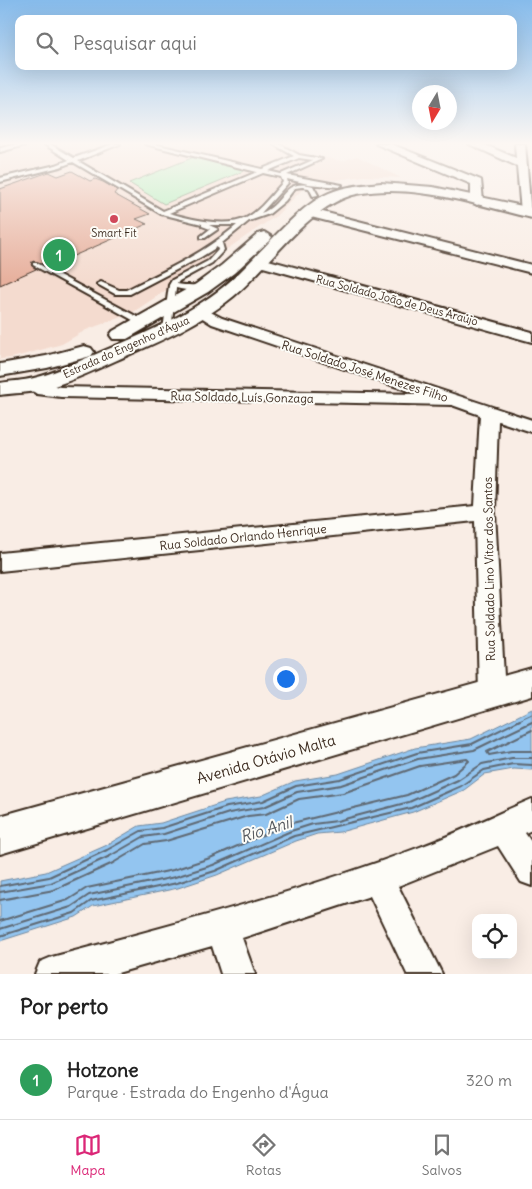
<!DOCTYPE html>
<html lang="pt">
<head>
<meta charset="utf-8">
<style>
	:root { --surface:#fff; --page:#f2f2f2; --text:#222; --muted:#767676; --line:#e0e0e0; --accent:#db2777 }
	body { margin:0; font-family:Delius,sans-serif; background:var(--page); color:var(--text) }
	.controls { position:absolute; right:15px; bottom:15px; display:grid; overflow:hidden; border-radius:10px; box-shadow:0 5px 20px #0002 }
	.controls button { width:45px; height:45px; display:grid; place-items:center; padding:0; border:0; border-bottom:1px solid var(--line); background:var(--surface); color:var(--text); font:25px sans-serif }
	.compass { position:absolute; left:412px; top:85px; width:45px; height:45px; border-radius:50%; background:var(--surface); box-shadow:0 5px 20px #0002; rotate:190deg }
	.you { position:absolute; left:285px; top:678px; width:18px; height:18px; margin:-12px; border:4px solid #fff; border-radius:50%; background:#1a73e8; box-shadow:0 0 0 8px #1a73e833 }
	.badge { display:grid; place-items:center; width:32px; height:32px; border-radius:50%; background:var(--accent); color:#fff; font-size:16px; font-weight:700 }
	.pin { position:absolute; translate:-50% -50%; border:2px solid #fff; box-shadow:0 1px 5px #0006 }
	.list { margin:0; padding:0; list-style:none }
	h2 { display:flex; justify-content:space-between; align-items:center; height:65px; margin:0; padding:0 20px; font-size:21px }
	h2 small { font-size:16px; font-weight:400; color:var(--muted) }
	.list li { display:grid; grid-template-columns:32px 1fr auto; gap:15px; align-items:center; box-sizing:border-box; height:80px; padding:0 20px; border-top:1px solid var(--line) }
	.list b { display:block; font-size:19px; white-space:nowrap }
	.list p { margin:0; font-size:16px; white-space:nowrap; color:var(--muted) }
	.list em { font-size:16px; font-style:normal; color:var(--muted) }
	.icon { flex:none; width:28px; height:28px; fill:none; stroke:currentColor; stroke-width:2; stroke-linecap:round; stroke-linejoin:round }
	.map { position:relative; flex:none; width:532px; height:974px; overflow:hidden }
	.search { position:absolute; background:var(--surface); box-shadow:0 5px 20px #0002; left:15px; right:15px; top:15px; height:55px; display:flex; align-items:center; gap:12px; box-sizing:border-box; padding:0 18px; border-radius:10px; color:var(--muted); font-size:19px }
	.sheet { height:145px; background:var(--surface) }
	nav { display:flex; justify-content:space-around; align-items:center; box-sizing:border-box; height:70px; border-top:1px solid var(--line); background:var(--surface); font-size:14px; color:var(--muted) }
	nav a { display:grid; justify-items:center; gap:2px }
	nav .on { color:var(--accent) }
	.map>svg:first-child { display:block }
</style>
</head>
<body>
<div class="map">
<svg width="532" height="974" viewBox="0 0 532 974">
	<rect width="100%" height="100%" fill="#f9ede5"/>
	<filter id="ink" filterUnits="userSpaceOnUse"><feTurbulence type="fractalNoise" baseFrequency=".02" numOctaves="2"/><feDisplacementMap in="SourceGraphic" scale="10" xChannelSelector="R" yChannelSelector="G"/><feConvolveMatrix kernelMatrix="1 2 1 2 8 2 1 2 1" color-interpolation-filters="sRGB"/></filter>
	<g filter="url(#ink)">
		<path fill="#f4dbcf" d="M 0,144 L 286,144 L 306,154 L 342,161 L 357,156 L 401,178 L 364,176 L 336,180 L 312,180 L 276,216 L 132,313 L 86,330 L 62,344 L 12,358 L 0,359 Z"/>
		<path fill="#adefb8" stroke="#748c6b" d="M 194,157 L 246,170 L 164,204 L 129,183 Z"/>
		<path fill="#93c5f0" stroke="#70879c" d="M 532,709 L 532,770 L 514,769 L 485,774 L 464,790 L 413,812 L 340,832 L 317,834 L 296,841 L 217,875 L 178,888 L 93,906 L 76,917 L 0,941 L 0,881 L 46,872 L 105,846 L 139,826 L 161,823 L 225,802 L 261,796 L 295,781 L 338,774 L 415,748 L 471,739 Z"/>
		<g fill="none" stroke-linecap="round" stroke-linejoin="round">
			<path stroke="#5e6872" stroke-width="1" d="M 517,721 L 532,714"/>
			<path stroke="#5e6872" stroke-width="2" d="M 532,730 L 487,752 L 489,755 L 511,751 L 532,751
				M 0,886 L 49,877 L 107,850 L 141,831 L 162,828 L 227,807 L 263,801 L 296,786 L 340,779 L 417,753 L 472,744 L 520,720
				M 0,892 L 51,883 L 110,856 L 143,837 L 164,834 L 229,813 L 264,807 L 297,792 L 341,785 L 418,759 L 474,750 L 532,722
				M 0,900 L 54,890 L 113,863 L 145,844 L 166,841 L 248,816 L 266,814 L 299,799 L 343,793 L 420,766 L 467,759 L 469,761 L 454,774 L 407,795 L 288,824 L 210,858 L 173,870 L 87,888 L 68,900 L 0,921
				M 0,929 L 71,907 L 89,895 L 175,877 L 213,865 L 291,831 L 313,824 L 337,821 L 409,802 L 458,780 L 482,764 L 512,758 L 532,758
				M 0,936 L 74,913 L 91,901 L 177,883 L 215,871 L 294,836 L 411,808 L 461,786 L 484,770 L 513,764 L 532,765"/>
		</g>
		<path fill="#e7b09d" stroke="#3b2a1e" d="M 72,171 L 90,181 L 95,179 L 103,182 L 117,190 L 114,194 L 150,214 L 136,219 L 147,224 L 48,267 L 33,261 L 31,265 L 36,269 L 0,285 L 0,189 L 49,172 L 58,176 Z"/>
		<g fill="none" stroke-linecap="round" stroke-linejoin="round">
			<defs>
				<path id="service" d="M 19,144 L 29,144 L 0,152 L 0,148 Z
					M 44,144 L 50,144 L 74,158 L 113,144 L 120,144 L 78,161 L 163,211 L 257,172 L 145,144 L 154,144 L 262,169 L 294,156 L 273,144 L 279,144 L 299,155 L 322,159 L 287,175 L 342,185 L 339,187 L 308,184 L 287,179 L 288,183 L 261,213 C 286,204 281,178 313,186 L 318,195 L 313,196 L 309,188 L 302,187 L 295,188 L 285,201 L 269,214 L 249,221 L 222,243 L 224,250 L 212,263 L 179,281 L 177,284 C 186,286 198,284 205,288 C 197,293 185,290 176,288 L 171,330 L 167,332 L 163,330 L 169,285 L 172,280 L 208,261 L 218,250 L 217,247 L 201,257 L 130,294 L 115,294 L 97,284 L 101,282 L 119,290 L 126,290 C 167,270 202,254 237,225 L 209,225 L 218,229 L 205,238 L 201,238 L 201,236 L 210,229 L 202,226 L 202,224 L 161,214 L 73,162 L 60,167 L 0,182 L 0,178 L 56,165 L 69,160 ZM 299,158 L 313,160 L 281,174 L 268,171 ZM 263,173 L 281,177 L 283,182 C 272,194 261,210 246,218 C 226,228 190,219 169,213 Z
					M 33,263 L 37,263 L 147,322 L 143,324 L 140,324 L 33,265 Z"/>
				<path id="minor" d="M 376,144 L 391,144 L 481,180 L 483,201 L 477,205 L 471,201 L 471,184 Z
					M 469,144 L 483,144 L 516,158 L 515,144 L 525,144 L 531,215 L 523,215 L 521,212 L 517,166 Z
					M 311,209 L 532,265 L 532,273 L 307,216 L 305,213 L 307,210 Z
					M 261,258 L 532,332 L 532,342 L 256,265 L 254,262 L 256,259 Z
					M 201,307 L 222,318 L 532,420 L 532,432 L 498,421 L 495,512 L 505,695 L 501,703 L 492,707 L 483,703 L 479,695 L 475,521 L 0,571 L 0,553 L 475,506 L 480,415 L 452,405 L 61,397 L 37,394 L 23,385 L 26,381 C 37,379 50,386 61,387 L 418,394 L 212,324 L 193,312 Z
					M 532,799 L 532,830 L 525,833 L 532,843 L 532,886 L 521,882 L 498,846 L 398,886 L 442,974 L 407,974 L 370,896 L 242,938 L 255,974 L 221,974 L 212,946 L 114,974 L 35,974 L 40,962 L 52,957 C 176,924 300,892 420,847 C 458,833 494,815 532,799 Z"/>
				<path id="tertiary" d="M 381,183 L 433,187 L 532,208 L 532,218 C 477,205 414,183 357,194 C 309,204 271,265 234,296 C 199,325 156,343 115,361 C 91,372 67,383 41,390 C 28,393 14,393 0,395 L 0,383 C 11,381 23,381 34,378 C 55,373 74,363 94,355 C 137,337 181,319 218,291 C 252,266 293,208 329,193 C 345,186 363,185 381,183 Z
					M 264,232 L 272,237 L 270,240 L 234,273 L 208,292 L 127,339 L 113,339 L 110,335 L 113,331 L 196,284 L 222,265 L 258,234 Z
					M 84,346 L 91,348 L 94,352 L 91,356 L 47,368 L 0,376 L 0,364 L 46,356 Z
					M 532,668 L 532,696 L 0,854 L 0,816 Z"/>
			</defs>
			<use href="#service" stroke="#3b2a1e" stroke-width="4"/>
			<use href="#minor" stroke="#3b2a1e" stroke-width="4"/>
			<use href="#tertiary" stroke="#3b2a1e" stroke-width="4"/>
			<use href="#service" fill="#fdfcf7" fill-rule="evenodd"/>
			<use href="#minor" fill="#fdfcf7" fill-rule="evenodd"/>
			<use href="#tertiary" fill="#fdfcf7" fill-rule="evenodd"/>
		</g>
	</g>
	<linearGradient id="sky" x2="0" y2="1"><stop stop-color="#86bbeb"/><stop offset="0.51" stop-color="#fcf7f3"/><stop offset="1" stop-color="#fcf7f3" stop-opacity="0"/></linearGradient>
	<rect width="532" height="281" fill="url(#sky)"/>
	<circle fill="#d1495b" stroke="#fdfcf7" stroke-width="2" cx="114" cy="219" r="5"/>
	<g text-anchor="middle" dominant-baseline="central" stroke-width="4" stroke-linejoin="round" paint-order="stroke">
		<g font-size="11" fill="#3b2a1e" stroke="#fdfcf7">
			<text x="114" y="233">Smart Fit</text>
		</g>
		<g font-size="11" fill="#3b2a1e" stroke="#fdfcf7">
			<text transform="translate(397 300) rotate(15)">Rua Soldado João de Deus Araújo</text>
			<text transform="translate(126 347) rotate(-24)">Estrada do Engenho d'Água</text>
		</g>
		<g font-size="12" fill="#3b2a1e" stroke="#fdfcf7">
			<text transform="translate(365 371) rotate(18)">Rua Soldado José Menezes Filho</text>
			<text transform="translate(242 397) rotate(1)">Rua Soldado Luís Gonzaga</text>
			<text transform="translate(243 537) rotate(-6)">Rua Soldado Orlando Henrique</text>
			<text transform="translate(489 569) rotate(-91)">Rua Soldado Lino Vitor dos Santos</text>
		</g>
		<g font-size="15" fill="#3b2a1e" stroke="#fdfcf7">
			<text transform="translate(266 759) rotate(-16)">Avenida Otávio Malta</text>
		</g>
		<g font-size="16" font-style="italic" fill="#55585d" stroke="#fdfcf7">
			<text transform="translate(266 829) rotate(-17)">Rio Anil</text>
		</g>
	</g>
</svg>
<div class="controls">
<button><svg class="icon" aria-label="locate" viewBox="0 0 24 24"><circle cx="12" cy="12" r="6"/><path d="M12 2v4M12 18v4M2 12h4M18 12h4"/></svg></button>
</div>
<svg class="compass" viewBox="-18 -18 36 36"><path d="M0-13l5 13h-10z" fill="#e53935"/><path d="M0 13l5-13h-10z" fill="#767676"/></svg>
<div class="you"></div>
<div class="pin badge" style="left:59px;top:255px;background:#2e9e5b">1</div>
<div class="search"><svg class="icon" aria-label="search" viewBox="0 0 24 24"><circle cx="10" cy="10" r="6"/><path d="M15 15l6 6"/></svg>Pesquisar aqui</div>
</div>
<section class="sheet">
<h2>Por perto<small></small></h2>
<ul class="list">
<li><span class="badge" style="background:#2e9e5b">1</span><div><b>Hotzone</b><p>Parque · Estrada do Engenho d'Água</p></div><em>320 m</em></li>
</ul>
</section>
<nav>
<a class="on"><svg class="icon" aria-label="map" viewBox="0 0 24 24"><path d="M3 6l6-2 6 2 6-2v14l-6 2-6-2-6 2zM9 4v14M15 6v14"/></svg>Mapa</a>
<a><svg class="icon" aria-label="directions" viewBox="0 0 24 24"><path d="M12 3l9 9-9 9-9-9zM9 14v-3h6M13 9l2 2-2 2"/></svg>Rotas</a>
<a><svg class="icon" aria-label="saved" viewBox="0 0 24 24"><path d="M7 4h10v16l-5-4-5 4z"/></svg>Salvos</a>
</nav>
</body>
</html>
